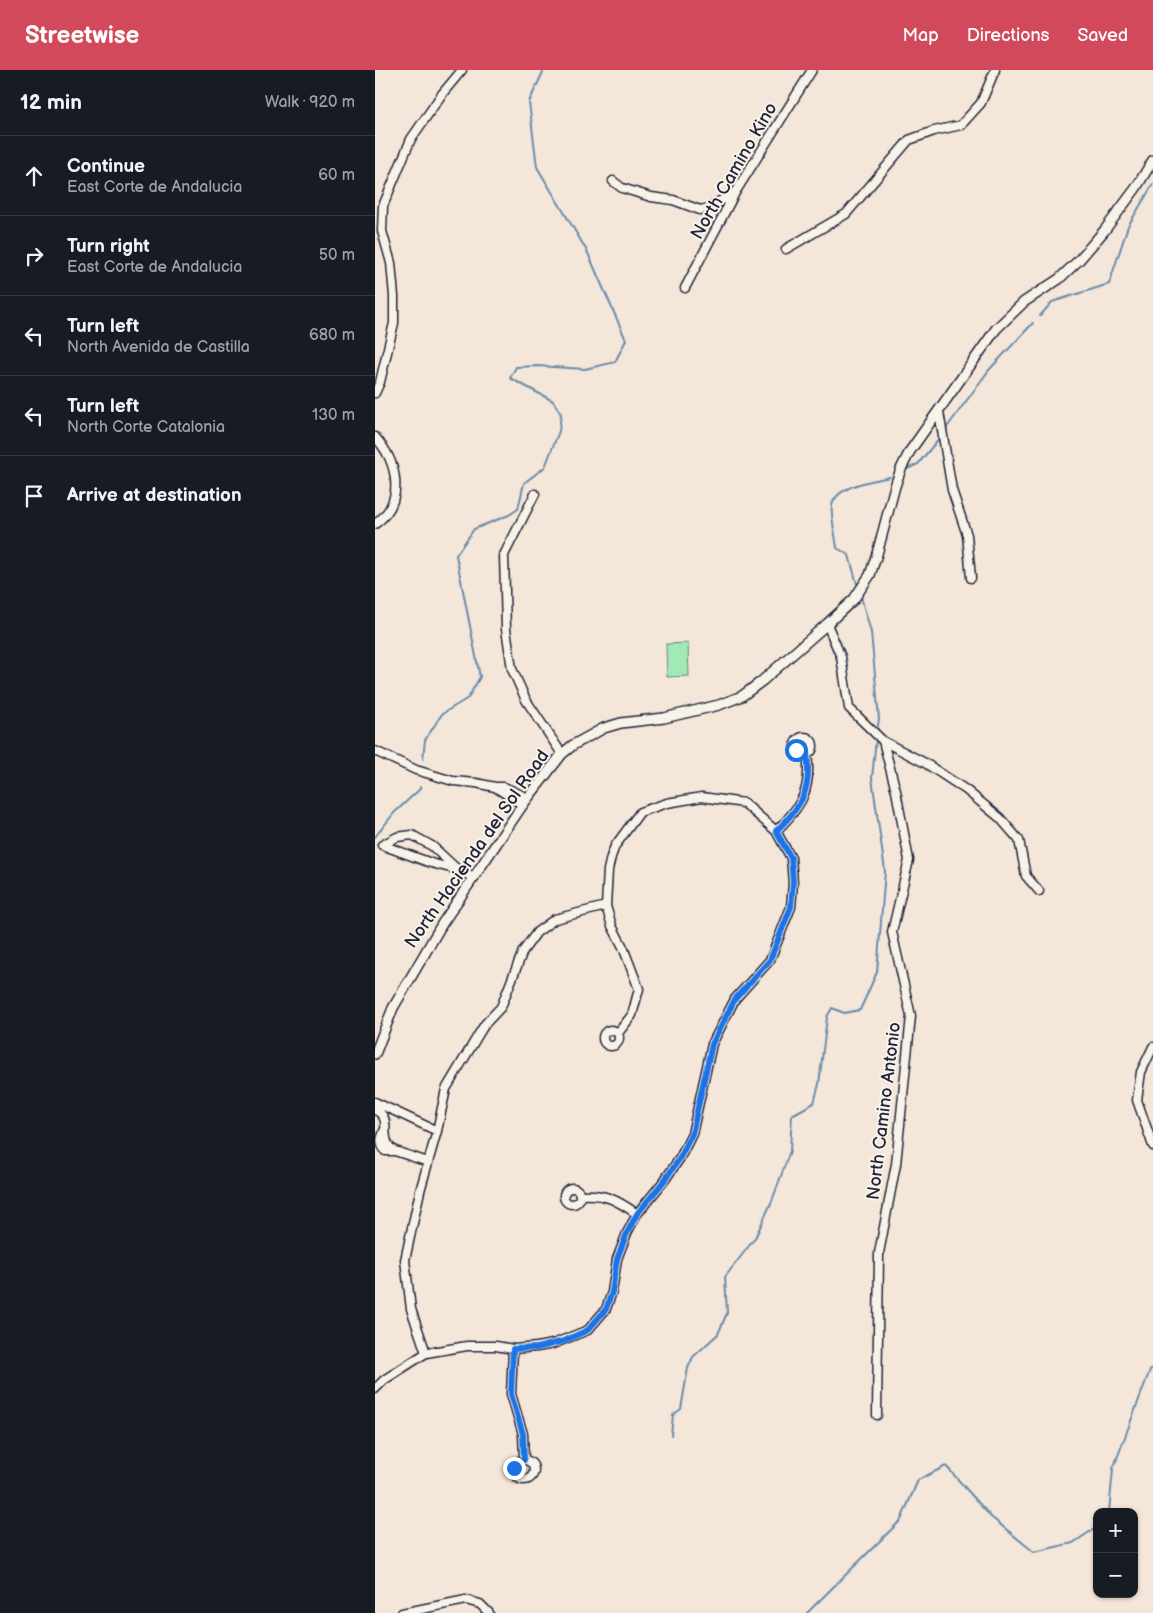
<!DOCTYPE html>
<html lang="en">
<head>
<meta charset="utf-8">
<style>
	:root { --surface:#171b24; --page:#20242c; --text:#f1f3f6; --muted:#9ea1a6; --line:#363941; --accent:#d1495b }
	body { margin:0; font-family:"Balsamiq Sans",sans-serif; background:var(--page); color:var(--text) }
	.controls { position:absolute; right:15px; bottom:15px; display:grid; overflow:hidden; border-radius:10px; box-shadow:0 1px 4px #0004 }
	.controls button { width:45px; height:45px; display:grid; place-items:center; padding:0; border:0; border-bottom:1px solid var(--line); background:var(--surface); color:var(--text); font:25px sans-serif }
	.stop { position:absolute; width:15px; height:15px; margin:-11px; border:4px solid #1a73e8; border-radius:50%; background:#fff }
	.stop.end { background:#1a73e8; border-color:#fff; box-shadow:0 1px 5px #0008 }
	.list { margin:0; padding:0; list-style:none }
	h2 { display:flex; justify-content:space-between; align-items:center; height:65px; margin:0; padding:0 20px; font-size:21px }
	h2 small { font-size:16px; font-weight:400; color:var(--muted) }
	.list li { display:grid; grid-template-columns:32px 1fr auto; gap:15px; align-items:center; box-sizing:border-box; height:80px; padding:0 20px; border-top:1px solid var(--line) }
	.list b { display:block; font-size:19px; white-space:nowrap }
	.list p { margin:0; font-size:16px; white-space:nowrap; color:var(--muted) }
	.list em { font-size:16px; font-style:normal; color:var(--muted) }
	.icon { flex:none; width:28px; height:28px; fill:none; stroke:currentColor; stroke-width:2; stroke-linecap:round; stroke-linejoin:round }
	.map { position:relative; flex:none; width:778px; height:1543px; overflow:hidden }
	header { display:flex; align-items:center; gap:30px; box-sizing:border-box; height:70px; padding:0 25px; background:var(--accent); color:#fff }
	header strong { font-size:24px }
	nav { display:flex; gap:28px; margin-inline-start:auto; font-size:18px }
	main { display:flex }
	aside { flex:1; background:var(--surface) }
	.map>svg:first-child { display:block }
</style>
</head>
<body>
<header>
<strong>Streetwise</strong>
<nav><a>Map</a><a>Directions</a><a>Saved</a></nav>
</header>
<main>
<aside>
<h2>12 min<small>Walk · 920 m</small></h2>
<ul class="list">
<li><svg class="icon" aria-label="ahead" viewBox="0 0 24 24"><path d="M12 20V5M6 11l6-6 6 6"/></svg><div><b>Continue</b><p>East Corte de Andalucia</p></div><em>60 m</em></li>
<li><svg class="icon" aria-label="right" viewBox="0 0 24 24"><path d="M7 20v-9h11M14 6l5 5-5 5"/></svg><div><b>Turn right</b><p>East Corte de Andalucia</p></div><em>50 m</em></li>
<li><svg class="icon" aria-label="left" viewBox="0 0 24 24"><path d="M17 20v-9H6M10 6l-5 5 5 5"/></svg><div><b>Turn left</b><p>North Avenida de Castilla</p></div><em>680 m</em></li>
<li><svg class="icon" aria-label="left" viewBox="0 0 24 24"><path d="M17 20v-9H6M10 6l-5 5 5 5"/></svg><div><b>Turn left</b><p>North Corte Catalonia</p></div><em>130 m</em></li>
<li><svg class="icon" aria-label="arrive" viewBox="0 0 24 24"><path d="M6 21V4h12l-3 4 3 4H6"/></svg><div><b>Arrive at destination</b></div></li>
</ul>
</aside>
<div class="map">
<svg width="778" height="1543" viewBox="0 0 778 1543">
	<rect width="100%" height="100%" fill="#f4e6d8"/>
	<filter id="ink" filterUnits="userSpaceOnUse"><feTurbulence type="fractalNoise" baseFrequency=".02" numOctaves="2"/><feDisplacementMap in="SourceGraphic" scale="10" xChannelSelector="R" yChannelSelector="G"/><feConvolveMatrix kernelMatrix="1 2 1 2 8 2 1 2 1" color-interpolation-filters="sRGB"/></filter>
	<g filter="url(#ink)">
		<path fill="#a2e9b6" stroke="#628678" d="M 313,573 L 314,606 L 292,607 L 291,574 Z"/>
		<g fill="none" stroke-linecap="round" stroke-linejoin="round">
			<path stroke="#698cad" stroke-width="2" d="M 665,246 L 677,232 L 734,214 L 753,156 L 778,114
				M 570,360 L 614,300 L 658,253
				M 532,399 L 543,394 L 566,366
				M 482,514 L 474,485 L 462,478 C 461,468 455,443 457,435 C 462,415 498,411 515,407
				M 486,527 L 496,562 L 504,649 L 502,662
				M 48,689 L 50,670 L 67,644 L 93,628 L 105,607 L 81,485 L 99,459 L 134,445 L 143,439 L 149,413 L 170,397 L 184,361 L 186,344 L 178,331 L 135,308 L 141,297 L 162,296 L 210,299 L 240,292 L 251,270 L 212,181 L 162,97 L 154,32 L 169,0
				M 0,767 L 19,743 L 46,718 L 45,717
				M 296,1365 L 298,1345 L 306,1339 L 313,1298 L 318,1287 L 343,1264 L 352,1243 L 350,1207 L 380,1168 L 397,1131 L 415,1081 L 417,1045 L 439,1033 L 444,1014 L 452,947 L 457,938 L 469,943 L 485,940 L 502,902 L 510,801 L 497,708 L 501,669
				M 734,1442 L 738,1399 L 775,1300 L 778,1298
				M 432,1543 L 526,1450 L 543,1410 L 571,1396 L 616,1447 L 659,1482 L 698,1473 L 722,1457"/>
			<defs>
				<path id="minor" d="M 238,111 L 247,118 L 276,127 L 298,130 L 325,140 L 334,138 L 360,122
					M 411,179 L 471,144 L 534,70 L 559,61 L 586,55 L 606,33 L 620,0
					M 310,218 L 361,121 L 437,0
					M 0,323 L 5,312 L 19,253 L 19,226 L 16,193 L 7,161 L 8,136 L 36,69 L 67,24 L 87,0
					M 564,342 L 577,420 L 592,465 L 596,508
					M 0,367 C 23,392 31,432 0,454
					M 160,424 L 129,485 L 131,559 L 137,599 L 151,630 L 187,684
					M 452,554 L 466,587 L 474,638 L 508,671 L 521,721 L 534,790 L 517,862 L 536,946 L 521,1094 L 504,1183 L 502,1345
					M420 676a9 9 0 1 1 18 0a9 9 0 1 1-18 0Z
					M 508,671 L 550,693 L 591,720 L 625,748 L 644,770 L 651,806 L 664,821
					M 0,681 L 41,700 L 78,711 L 101,713 L 120,717 L 129,717 L 153,728
					M 120,717 L 148,735
					M 401,761 C 426,737 437,720 432,684
					M 37,765 L 57,776 L 83,800 L 56,793 L 7,775 L 22,767 Z
					M 83,800 L 99,808
					M228 968a8 8 0 1 1 16 0a8 8 0 1 1-16 0Z
					M 778,977 L 766,1002 L 762,1030 L 778,1076
					M 0,1032 L 62,1061
					M 0,1040 C 18,1048 5,1063 14,1076 C 15,1078 18,1079 20,1081
					M 10,1059 C 6,1068 4,1072 10,1081 L 20,1081 L 53,1092
					M189 1126a8 8 0 1 1 16 0a8 8 0 1 1-16 0Z
					M 205,1125 C 230,1123 242,1130 262,1144
					M 138,1279 L 136,1324 L 148,1364 L 149,1390
					M 51,1283 L 36,1239 L 30,1190 L 45,1121 L 62,1061 L 71,1019 L 105,962 L 110,954 L 126,937 L 148,881 L 162,862 L 180,849 L 231,836
					M 0,1319 L 9,1310 L 51,1283 L 92,1276 L 121,1276 L 138,1279 L 162,1277 L 178,1274 L 213,1260 L 231,1239 L 237,1222 L 242,1189 L 252,1163 L 262,1144 L 289,1111 L 305,1088 L 317,1064 L 337,974 L 360,929 L 395,890 L 416,837 L 418,813 L 416,788 L 401,761 L 369,733 L 327,727 L 292,733 L 265,742 L 240,776 L 236,787 L 233,800 L 231,836 L 237,856 L 248,877 L 264,919 L 257,945 L 243,963
					M139 1400a10 10 0 1 1 20 0a10 10 0 1 1-20 0Z
					M 27,1543 L 91,1530 L 105,1534 L 114,1543"/>
				<path id="tertiary" d="M 0,984 L 18,938 L 67,854 L 149,733 L 187,684 L 198,675 L 229,658 L 246,653 L 289,648 L 344,635 L 367,626 L 387,611 L 452,554 L 479,529 L 495,505 L 502,484 L 520,416 L 526,399 L 535,381 L 621,259 L 649,232 L 684,209 L 704,190 L 729,161 L 761,118 L 778,90"/>
			</defs>
			<use href="#minor" stroke="#22223b" stroke-width="11"/>
			<use href="#tertiary" stroke="#22223b" stroke-width="12"/>
			<use href="#minor" stroke="#f7f3e8" stroke-width="8"/>
			<use href="#tertiary" stroke="#f7f3e8" stroke-width="9"/>
		</g>
	</g>
	<g fill="none" stroke-linecap="round" stroke-linejoin="round" filter="url(#ink)">
		<path stroke="#1a73e8" stroke-width="6" d="M 139,1398 L 143,1392 L 149,1390 L 148,1364 L 136,1324 L 138,1279 L 162,1278 L 189,1271 L 213,1260 L 231,1239 L 237,1222 L 242,1189 L 252,1163 L 262,1144 L 289,1111 L 305,1088 L 317,1064 L 337,974 L 360,929 L 395,890 L 416,837 L 418,812 L 416,788 L 401,761 C 426,737 437,720 432,684 L 426,684 L 421,680"/>
	</g>
	<g text-anchor="middle" dominant-baseline="central" stroke-width="4" stroke-linejoin="round" paint-order="stroke">
		<g font-size="18" fill="#22223b" stroke="#f7f3e8">
			<text transform="translate(359 101) rotate(-60)">North Camino Kino</text>
			<text transform="translate(102 779) rotate(-55)">North Hacienda del Sol Road</text>
			<text transform="translate(509 1041) rotate(-83)">North Camino Antonio</text>
		</g>
	</g>
</svg>
<div class="controls">
<button>+</button>
<button>−</button>
</div>
<div class="stop" style="left:421px;top:680px"></div>
<div class="stop end" style="left:139px;top:1398px"></div>
</div>
</main>
</body>
</html>
